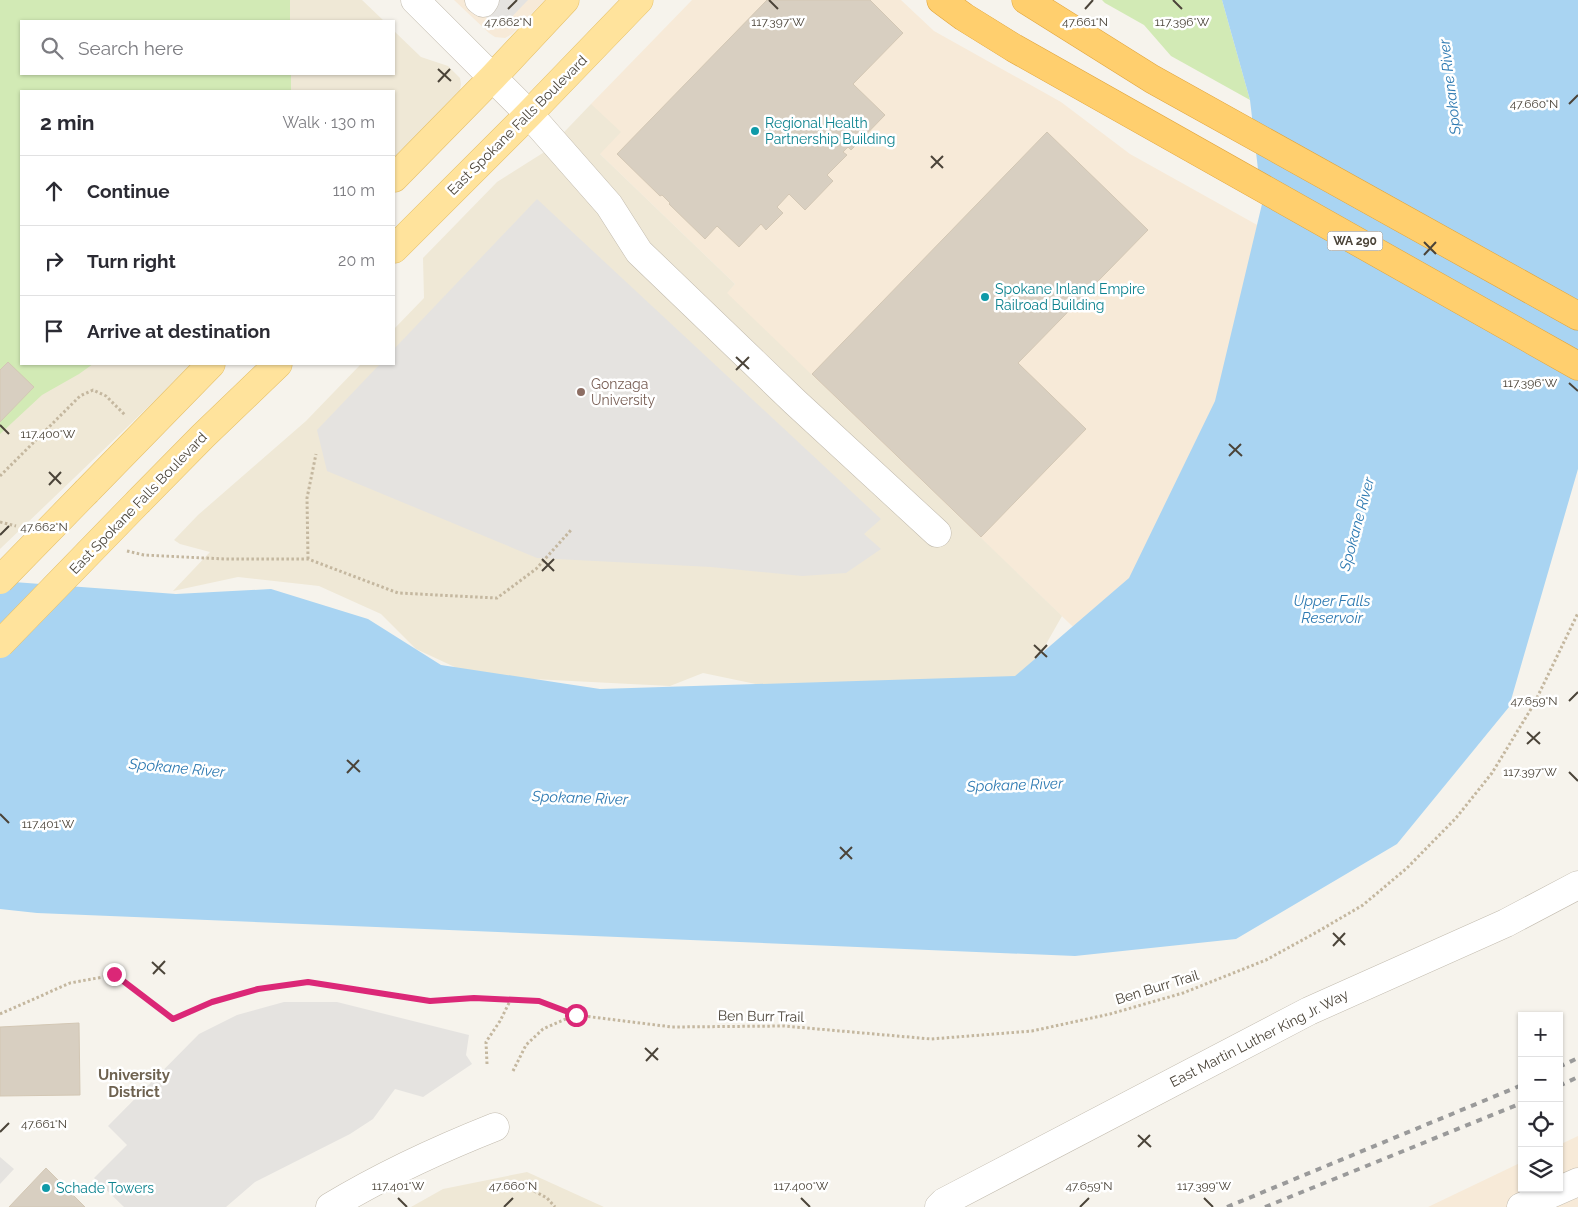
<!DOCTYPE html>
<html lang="en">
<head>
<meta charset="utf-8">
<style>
	:root { --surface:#fff; --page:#f7f7f7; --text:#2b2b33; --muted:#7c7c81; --line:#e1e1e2 }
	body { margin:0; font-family:Raleway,sans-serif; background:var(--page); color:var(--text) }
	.controls { position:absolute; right:15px; bottom:15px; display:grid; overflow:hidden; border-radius:0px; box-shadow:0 1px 4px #0004 }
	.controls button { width:45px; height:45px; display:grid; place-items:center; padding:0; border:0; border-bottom:1px solid var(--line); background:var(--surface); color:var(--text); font:25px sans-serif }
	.stop { position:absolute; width:15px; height:15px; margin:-11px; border:4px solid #db2777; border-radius:50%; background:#fff }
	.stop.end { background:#db2777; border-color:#fff; box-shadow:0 1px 5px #0008 }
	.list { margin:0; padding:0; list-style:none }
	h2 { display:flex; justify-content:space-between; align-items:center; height:65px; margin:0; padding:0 20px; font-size:21px }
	h2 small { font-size:16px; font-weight:400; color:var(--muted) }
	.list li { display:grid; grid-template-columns:32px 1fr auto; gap:15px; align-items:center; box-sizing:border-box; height:70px; padding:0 20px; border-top:1px solid var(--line) }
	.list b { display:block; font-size:19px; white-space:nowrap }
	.list em { font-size:16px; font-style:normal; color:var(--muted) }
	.icon { flex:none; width:28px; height:28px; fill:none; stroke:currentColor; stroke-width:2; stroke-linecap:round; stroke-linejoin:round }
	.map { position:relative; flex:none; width:1578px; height:1207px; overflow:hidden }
	.search { position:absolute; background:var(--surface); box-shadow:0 1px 4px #0004; left:20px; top:20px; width:375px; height:55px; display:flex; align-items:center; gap:12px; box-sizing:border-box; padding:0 18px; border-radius:0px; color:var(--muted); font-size:19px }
	.panel { position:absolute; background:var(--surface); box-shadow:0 1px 4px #0004; left:20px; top:90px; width:375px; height:275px; border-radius:0px }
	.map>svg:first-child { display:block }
</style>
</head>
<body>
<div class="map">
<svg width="1578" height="1207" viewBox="0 0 1578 1207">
	<rect width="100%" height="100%" fill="#f6f3ec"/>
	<path fill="#f7ead8" d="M 454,0 L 545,0 L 512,34 L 505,38 L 495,37 L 489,33 Z
		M 692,0 L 901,0 L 934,31 L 1061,102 L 1130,154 L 1476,347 L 1251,798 L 726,293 L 735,284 L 600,154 L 591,104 Z
		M 1578,1136 L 1578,1207 L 1428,1207 L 1522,1162 L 1522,1188 L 1559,1188 L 1559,1145 Z"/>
	<path fill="#efe8d6" d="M 0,0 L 362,0 L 384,21 L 21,21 L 21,74 L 394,74 L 394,31 L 421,57 L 448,66 L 460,78 L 461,84 L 460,90 L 394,158 L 394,91 L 21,91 L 21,364 L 193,364 L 0,549 Z
		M 591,104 L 621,132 L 600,154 L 735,284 L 727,293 L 1062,616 L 1041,653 L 1011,683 L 770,687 L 703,673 L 670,686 L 474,676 L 416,649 L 381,614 L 319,586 L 238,577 L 173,591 L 210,552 L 180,544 L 174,540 L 198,515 L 306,421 L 361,364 L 394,364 L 394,329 L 424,298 L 423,258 L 497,182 L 546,151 Z
		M 527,1172 L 604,1207 L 411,1207 L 443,1189 Z"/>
	<path fill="#d2eab5" d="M 0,0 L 290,0 L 290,21 L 21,21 L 21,74 L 291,74 L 291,91 L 21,91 L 21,364 L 93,364 L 79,374 L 42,395 L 0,434 Z
		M 1102,0 L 1222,0 L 1250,100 L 1171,56 L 1144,25 L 1105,3 Z"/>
	<path fill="#e5e3e0" d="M 468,0 L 528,0 L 502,27 L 496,27 Z
		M 537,199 L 881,519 L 864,534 L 881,549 L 846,573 L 802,576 L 711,567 L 537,558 L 327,471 L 317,430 L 380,364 L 394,364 L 394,349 Z
		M 284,1002 L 337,1002 L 469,1035 L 466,1055 L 472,1064 L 423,1097 L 395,1089 L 373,1119 L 350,1134 L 255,1182 L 226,1207 L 124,1207 L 94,1178 L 127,1145 L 108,1126 L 199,1034 L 237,1015 Z
		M 0,1157 L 14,1169 L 0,1184 Z"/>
	<path fill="#a9d4f2" d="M 1222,0 L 1578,0 L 1578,469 L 1509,707 L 1397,844 L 1236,939 L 1075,956 L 37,913 L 0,909 L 0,581 L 176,594 L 271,589 L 368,619 L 441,665 L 600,689 L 1015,676 L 1129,578 L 1215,401 L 1262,204 L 1250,100 Z"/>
	<path fill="#d8cfc1" stroke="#d3c7b4" d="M 767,0 L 870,0 L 903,33 L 853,84 L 885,115 L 851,150 L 848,147 L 843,152 L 847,155 L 827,175 L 833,181 L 805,210 L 789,194 L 777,207 L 783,213 L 766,230 L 761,224 L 739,247 L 717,226 L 705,239 L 669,204 L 670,203 L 662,195 L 660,196 L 617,154 Z
		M 1047,132 L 1148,230 L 1018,363 L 1086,429 L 981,537 L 812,374 Z
		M 8,362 L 34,387 L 0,422 L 0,370 Z
		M 79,1023 L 80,1095 L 0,1096 L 0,1027 Z
		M 46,1168 L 85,1207 L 9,1207 Z"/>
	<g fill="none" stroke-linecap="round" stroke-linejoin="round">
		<defs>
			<path id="minor" d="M 415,0 L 529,114 L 609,205 L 639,252 L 795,402 L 937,533
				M 479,0 L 483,3 L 485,0
				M 330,1207 C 383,1175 437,1150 495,1127
				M 939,1207 L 944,1202 L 1309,1011 L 1506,923 L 1578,885
				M 1521,1207 L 1578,1182"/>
			<path id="major" d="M 394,178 L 493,77 L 565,0
				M 394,249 L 529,114 L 639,0
				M 87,491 L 211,364
				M 139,501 L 203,436 L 278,364"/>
			<path id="highway" d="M 941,0 L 964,17 L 1014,48 L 1578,366
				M 1026,0 L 1152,79 L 1578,316"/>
		</defs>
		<use href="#minor" stroke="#c2bbae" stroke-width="29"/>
		<use href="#major" stroke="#e6c16a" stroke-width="29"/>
		<use href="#highway" stroke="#e0a43c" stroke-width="29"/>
		<path stroke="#c4b79f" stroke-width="3" stroke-dasharray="2.5 2.5" stroke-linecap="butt" d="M 0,476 L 80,396 L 93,390 L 106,396 L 125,415
			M 0,522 L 16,526
			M 127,551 L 144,555 L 224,559 L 308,559 L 398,593 L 497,598 L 536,569 L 571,530
			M 308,559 L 307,498 L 316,454
			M 0,1014 L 70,983 L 114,975 L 173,1019 L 212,1002 L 258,989 L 308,982 L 430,1001 L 474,998 L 539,1001 L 576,1015 L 672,1027 L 784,1026 L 931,1039 L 1032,1031 L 1110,1014 L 1183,993 L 1266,960 L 1317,932 L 1363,905 L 1407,868 L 1456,818 L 1492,773 L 1534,704 L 1578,613
			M 487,1064 L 486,1042 L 500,1021 L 511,999
			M 513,1071 L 526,1045 L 543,1029 L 575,1015
			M 521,1184 L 547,1198 L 555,1207"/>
		<use href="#minor" stroke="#fff" stroke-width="28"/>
		<use href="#major" stroke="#ffe39c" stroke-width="28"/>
		<use href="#highway" stroke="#ffcf6e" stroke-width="28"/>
		<path stroke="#9a9a9a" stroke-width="4" stroke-dasharray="6 6" stroke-linecap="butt" d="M 1559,1067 L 1578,1058
			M 1559,1086 L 1578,1077
			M 1227,1207 L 1522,1085
			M 1265,1207 L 1522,1103"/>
		<defs>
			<path id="major-bridge" d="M 0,580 L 87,491
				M 0,644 L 139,501"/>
		</defs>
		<use href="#major-bridge" stroke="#e6c16a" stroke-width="29" stroke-linecap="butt"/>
		<use href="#major-bridge" stroke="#ffe39c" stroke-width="28"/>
	</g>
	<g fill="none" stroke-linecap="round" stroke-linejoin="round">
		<path stroke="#db2777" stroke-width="6" d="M 114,974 L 173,1019 L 212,1002 L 258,989 L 308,982 L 430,1001 L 474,998 L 539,1001 L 576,1015"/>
	</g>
	<path fill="none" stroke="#4b4439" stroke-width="2" d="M 769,0 L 778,9M 1173,0 L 1182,9M 508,9 L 517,0M 1085,9 L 1093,0M 438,69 L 451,81M 438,82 L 450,69M 1569,104 L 1578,95M 931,156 L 943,168M 931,168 L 943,156M 1424,242 L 1436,254M 1424,255 L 1436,242M 736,357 L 749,369M 736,370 L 749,357M 1569,383 L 1578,391M 0,425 L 9,434M 1229,444 L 1242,456M 1229,456 L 1241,444M 49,472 L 61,484M 49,485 L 61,472M 0,535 L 9,526M 542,559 L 554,571M 542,571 L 554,559M 1034,645 L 1047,657M 1035,658 L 1047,645M 1569,701 L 1578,692M 1527,732 L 1540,744M 1527,744 L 1540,732M 347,760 L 360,772M 1569,772 L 1578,781M 347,773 L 359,760M 0,814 L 9,823M 840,847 L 852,859M 840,859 L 852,847M 1333,933 L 1345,945M 1333,946 L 1345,933M 152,962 L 165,974M 153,974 L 165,961M 645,1048 L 658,1060M 646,1061 L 658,1048M 0,1132 L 9,1123M 1138,1135 L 1151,1147M 1138,1147 L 1150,1135M 398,1198 L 407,1207M 801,1198 L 810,1207M 1204,1198 L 1213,1207M 504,1207 L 513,1198M 1080,1207 L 1089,1198"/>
	<g fill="#0f9aa8" stroke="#fff" stroke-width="2">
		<circle cx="755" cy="131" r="5"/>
		<circle cx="985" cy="297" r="5"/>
		<circle cx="46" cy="1188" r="5"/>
	</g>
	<circle fill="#8d6e63" stroke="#fff" stroke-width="2" cx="581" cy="392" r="5"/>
	<g text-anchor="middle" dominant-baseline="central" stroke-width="5" stroke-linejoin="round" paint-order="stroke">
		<rect fill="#fff" stroke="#817c74" stroke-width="1" x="1327.5" y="231.5" width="55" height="19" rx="4"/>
		<g font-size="12" font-weight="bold" fill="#4b4439">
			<text x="1355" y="241">WA 290</text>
		</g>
		<g font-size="14" fill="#0d838f" stroke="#fff" text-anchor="start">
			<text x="765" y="123">Regional Health<tspan x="765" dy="16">Partnership Building</tspan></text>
			<text x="995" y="289">Spokane Inland Empire<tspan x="995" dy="16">Railroad Building</tspan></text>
			<text x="56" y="1188">Schade Towers</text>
		</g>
		<g font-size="14" fill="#4b4439" stroke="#fff">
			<text transform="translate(517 125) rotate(-45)">East Spokane Falls Boulevard</text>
			<text transform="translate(138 503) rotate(-46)">East Spokane Falls Boulevard</text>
			<text transform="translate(1157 987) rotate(-17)">Ben Burr Trail</text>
			<text transform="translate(761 1016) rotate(1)">Ben Burr Trail</text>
			<text transform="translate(1259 1038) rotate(-27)">East Martin Luther King Jr. Way</text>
		</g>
		<g font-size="14" fill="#785e54" stroke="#fff" text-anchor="start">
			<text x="591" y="384">Gonzaga<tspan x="591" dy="16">University</tspan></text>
		</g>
		<g font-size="15" font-style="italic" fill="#2e7ab2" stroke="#fff">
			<text transform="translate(1450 87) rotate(-97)">Spokane River</text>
			<text transform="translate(1357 524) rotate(-75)">Spokane River</text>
			<text x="1332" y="601">Upper Falls<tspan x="1332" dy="17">Reservoir</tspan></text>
			<text transform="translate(177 768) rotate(5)">Spokane River</text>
			<text transform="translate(1015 785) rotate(-2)">Spokane River</text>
			<text transform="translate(580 798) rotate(2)">Spokane River</text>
		</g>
		<g font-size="15" font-weight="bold" fill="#6e6250" stroke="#fff">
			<text x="134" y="1075">University<tspan x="134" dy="17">District</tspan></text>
		</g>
	</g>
	<g font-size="12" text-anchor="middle" fill="#4b4439" stroke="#fff" stroke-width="5" stroke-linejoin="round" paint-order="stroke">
		<text x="778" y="26">117.397°W</text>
		<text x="1182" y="26">117.396°W</text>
		<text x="508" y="26">47.662°N</text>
		<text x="1085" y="26">47.661°N</text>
		<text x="1534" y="108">47.660°N</text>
		<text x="1530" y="387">117.396°W</text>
		<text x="48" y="438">117.400°W</text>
		<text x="44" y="531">47.662°N</text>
		<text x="1534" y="705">47.659°N</text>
		<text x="1530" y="776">117.397°W</text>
		<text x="48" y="828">117.401°W</text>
		<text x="44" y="1128">47.661°N</text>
		<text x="513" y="1190">47.660°N</text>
		<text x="1089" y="1190">47.659°N</text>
		<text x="398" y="1190">117.401°W</text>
		<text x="801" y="1190">117.400°W</text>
		<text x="1204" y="1190">117.399°W</text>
	</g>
</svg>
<div class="controls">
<button>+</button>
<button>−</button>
<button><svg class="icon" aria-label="locate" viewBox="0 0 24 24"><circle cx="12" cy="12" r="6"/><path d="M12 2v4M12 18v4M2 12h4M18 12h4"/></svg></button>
<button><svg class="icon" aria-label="layers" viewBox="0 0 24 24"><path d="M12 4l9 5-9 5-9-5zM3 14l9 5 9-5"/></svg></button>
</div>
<div class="stop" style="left:576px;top:1015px"></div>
<div class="stop end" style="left:114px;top:974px"></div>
<div class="search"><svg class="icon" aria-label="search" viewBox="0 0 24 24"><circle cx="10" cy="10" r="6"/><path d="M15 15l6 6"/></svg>Search here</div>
<section class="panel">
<h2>2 min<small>Walk · 130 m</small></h2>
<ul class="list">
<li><svg class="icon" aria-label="ahead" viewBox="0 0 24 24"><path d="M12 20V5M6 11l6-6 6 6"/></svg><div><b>Continue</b></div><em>110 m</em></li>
<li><svg class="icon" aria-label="right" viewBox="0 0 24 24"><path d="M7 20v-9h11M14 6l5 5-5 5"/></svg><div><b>Turn right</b></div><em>20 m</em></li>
<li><svg class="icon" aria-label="arrive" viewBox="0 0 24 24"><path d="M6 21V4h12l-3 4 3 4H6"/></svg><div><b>Arrive at destination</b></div></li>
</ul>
</section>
</div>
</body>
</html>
